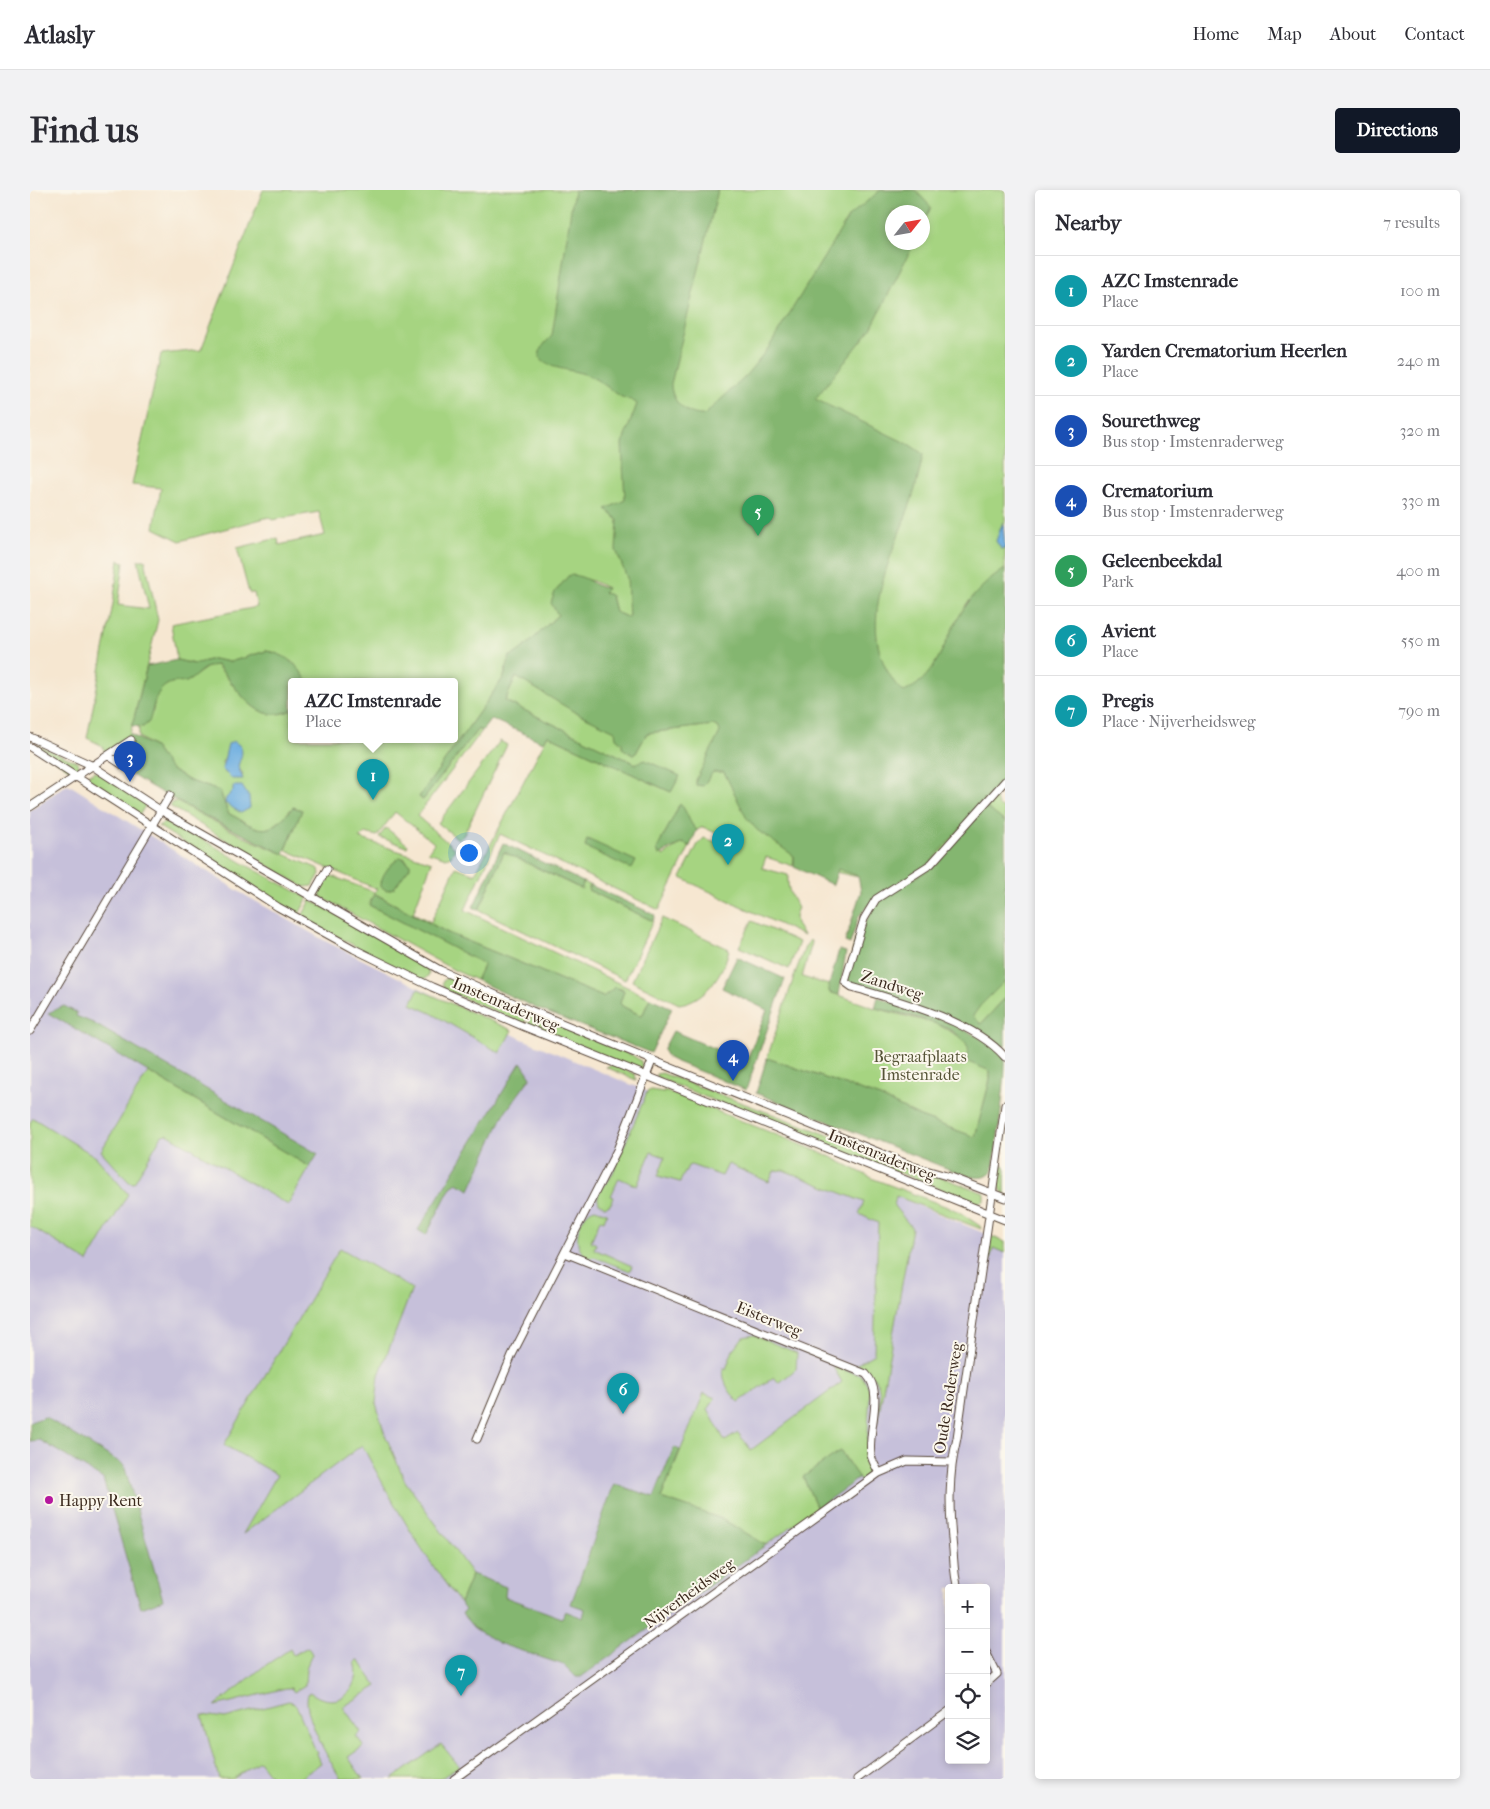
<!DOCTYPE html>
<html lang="en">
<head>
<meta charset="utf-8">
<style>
	:root { --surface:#fff; --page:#f2f2f3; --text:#2b2b33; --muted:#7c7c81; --line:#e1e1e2; --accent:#111827 }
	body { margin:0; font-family:"IM FELL French Canon",serif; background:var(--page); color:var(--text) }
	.controls { position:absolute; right:15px; bottom:15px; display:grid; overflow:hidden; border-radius:5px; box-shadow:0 2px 8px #0003 }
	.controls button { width:45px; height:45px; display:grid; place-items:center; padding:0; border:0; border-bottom:1px solid var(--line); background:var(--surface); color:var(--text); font:25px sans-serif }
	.compass { position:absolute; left:855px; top:15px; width:45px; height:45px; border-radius:50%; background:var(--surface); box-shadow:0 2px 8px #0003; rotate:59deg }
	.you { position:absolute; left:438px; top:662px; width:18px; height:18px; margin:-12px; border:4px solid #fff; border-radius:50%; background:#1a73e8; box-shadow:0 0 0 8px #1a73e833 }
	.badge { display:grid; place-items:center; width:32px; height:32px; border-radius:50%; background:var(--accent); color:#fff; font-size:16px; font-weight:700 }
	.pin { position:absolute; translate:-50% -41px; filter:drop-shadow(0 1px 2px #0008) }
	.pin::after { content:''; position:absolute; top:26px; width:18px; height:15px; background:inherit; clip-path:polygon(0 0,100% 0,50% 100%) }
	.popup { position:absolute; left:258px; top:488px; width:170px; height:65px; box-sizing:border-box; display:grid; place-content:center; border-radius:5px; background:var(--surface); filter:drop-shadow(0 1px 4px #0005); font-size:16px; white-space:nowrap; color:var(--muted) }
	.popup b { font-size:19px; color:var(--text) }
	.popup::after { content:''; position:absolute; left:50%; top:100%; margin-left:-10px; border:10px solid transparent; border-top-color:var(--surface) }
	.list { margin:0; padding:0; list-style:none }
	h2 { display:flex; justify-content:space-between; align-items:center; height:65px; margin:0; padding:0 20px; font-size:21px }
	h2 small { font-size:16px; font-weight:400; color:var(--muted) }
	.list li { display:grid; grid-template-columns:32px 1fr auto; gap:15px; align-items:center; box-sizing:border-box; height:70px; padding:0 20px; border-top:1px solid var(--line) }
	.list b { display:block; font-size:19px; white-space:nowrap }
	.list p { margin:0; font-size:16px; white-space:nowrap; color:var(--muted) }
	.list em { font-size:16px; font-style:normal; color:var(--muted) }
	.icon { flex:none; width:28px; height:28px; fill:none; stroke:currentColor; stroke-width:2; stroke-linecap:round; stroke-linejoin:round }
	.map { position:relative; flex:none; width:975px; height:1589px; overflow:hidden; border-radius:5px }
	header { display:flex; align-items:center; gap:30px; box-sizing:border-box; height:70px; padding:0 25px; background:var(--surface); border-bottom:1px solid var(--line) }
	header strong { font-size:24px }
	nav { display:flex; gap:28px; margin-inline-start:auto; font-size:18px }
	.intro { display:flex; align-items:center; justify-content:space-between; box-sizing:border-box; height:120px; padding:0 30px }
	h1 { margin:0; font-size:35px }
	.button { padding:12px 22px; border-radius:5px; background:var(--accent); color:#fff; font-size:18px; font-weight:700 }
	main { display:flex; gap:30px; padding:0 30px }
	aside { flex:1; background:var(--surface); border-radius:5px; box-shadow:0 2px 8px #0003 }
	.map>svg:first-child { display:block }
</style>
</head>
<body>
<header>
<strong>Atlasly</strong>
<nav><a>Home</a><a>Map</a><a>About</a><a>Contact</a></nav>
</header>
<div class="intro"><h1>Find us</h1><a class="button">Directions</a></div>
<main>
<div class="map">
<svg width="975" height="1589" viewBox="0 0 975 1589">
	<rect width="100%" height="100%" fill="#fbf7ec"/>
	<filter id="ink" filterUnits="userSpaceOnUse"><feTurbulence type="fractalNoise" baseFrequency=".02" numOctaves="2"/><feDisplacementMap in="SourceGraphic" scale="10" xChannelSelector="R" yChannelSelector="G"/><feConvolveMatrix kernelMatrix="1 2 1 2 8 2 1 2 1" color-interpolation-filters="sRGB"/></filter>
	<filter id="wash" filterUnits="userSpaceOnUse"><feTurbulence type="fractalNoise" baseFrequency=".0096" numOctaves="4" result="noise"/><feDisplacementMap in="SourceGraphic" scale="20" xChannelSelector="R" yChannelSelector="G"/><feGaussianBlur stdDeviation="1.12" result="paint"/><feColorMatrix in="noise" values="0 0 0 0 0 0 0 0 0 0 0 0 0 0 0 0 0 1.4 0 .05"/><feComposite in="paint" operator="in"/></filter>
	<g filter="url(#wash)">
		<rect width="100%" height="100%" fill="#f6e7d1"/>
		<path fill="#c6c0da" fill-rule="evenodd" d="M 38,594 L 213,704 L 297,752 L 490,848 L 975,1052 L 975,1589 L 0,1589 L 0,620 ZM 919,1398 L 956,1398 L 956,1570 L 919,1570 Z"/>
		<path fill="#a6d481" stroke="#707f50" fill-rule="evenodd" d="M 233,0 L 975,0 L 975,332 L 966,351 L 975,358 L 975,379 L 937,413 L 901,482 L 884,498 L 965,607 L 968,615 L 975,620 L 975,632 L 956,618 L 891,689 L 847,707 L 828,687 L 787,678 L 764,666 L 763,676 L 736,667 L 732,678 L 758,685 C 757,699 761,707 768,718 C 762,729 766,736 774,746 L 651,688 L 668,654 L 674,648 L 689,653 L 692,646 L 673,637 L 667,640 C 658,633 656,623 648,616 L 646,624 L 631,650 L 633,666 L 652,653 L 660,656 L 629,720 L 470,644 L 435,720 L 620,808 L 613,824 L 610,825 L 592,816 L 590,813 L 594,800 L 585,797 L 573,807 L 418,743 L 344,703 L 339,715 L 455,774 L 446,790 L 424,780 L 291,707 L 290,697 L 299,685 L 344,702 L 347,699 L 256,660 L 272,620 L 263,617 C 236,649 231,641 198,623 L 190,601 L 160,591 L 140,579 L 124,557 L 109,547 L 109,536 L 113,537 L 123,521 L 125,506 L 133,497 L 142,492 L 156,492 L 179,476 L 186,475 C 208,497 224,537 262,520 L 262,549 L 424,549 L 424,491 L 277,491 L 263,472 L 243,462 L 236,461 L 200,472 L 183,469 L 164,474 L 147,470 L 141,434 L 227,417 L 224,403 L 219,403 L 207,358 L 248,348 L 249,355 L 295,345 L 289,322 L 242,330 L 239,327 L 150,351 L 124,338 L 131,298 L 102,295 L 131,164 L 171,160 ZM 862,22 L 892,22 L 892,52 L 862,52 ZM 539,386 L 563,391 L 577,398 L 574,402 L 581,406 L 585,422 L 599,428 L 598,404 L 601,450 L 517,435 L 528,425 L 533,393 ZM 476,478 L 486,487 L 475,511 L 606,574 L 649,586 L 641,602 L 518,545 L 445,684 L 426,677 L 401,732 L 383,723 L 402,672 L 329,648 L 335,643 L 347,646 L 365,622 L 404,653 L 398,662 L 416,668 L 421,666 L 425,659 L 387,626 L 452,541 L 448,539 L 393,610 L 389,607 L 474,487 ZM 684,530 L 683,535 L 617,543 L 606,563 L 592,553 L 586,543 ZM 687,551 L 691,582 L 683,582 L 683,559 ZM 197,564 L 209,571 L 208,576 L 213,585 L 195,583 L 192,572 ZM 374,668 L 380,674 L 364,698 L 351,692 C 357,681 360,670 374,668 Z
			M 89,370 L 94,372 L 88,415 L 119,419 L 108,370 L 115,370 L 128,430 L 100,544 L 83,561 L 76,563 L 71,555 L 57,548 L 83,414 Z
			M 470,551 L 477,555 L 433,646 L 428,649 L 408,633 Z
			M 0,552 L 48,572 L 50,579 L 40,580 Z
			M 65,581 L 116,614 L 109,626 L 60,592 L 58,585 Z
			M 142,612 L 147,612 L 214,647 L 289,679 L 290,684 L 283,696 L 274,697 L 143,618 L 140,616 Z
			M 136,632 L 147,634 L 218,676 L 278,708 L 268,726 L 128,636 Z
			M 356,638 L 378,655 L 377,657 L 349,647 Z
			M 474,662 L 551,699 L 553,692 L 560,695 L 558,700 L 623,731 L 595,790 L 449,720 Z
			M 281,710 L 397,775 L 399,785 L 395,789 L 389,789 L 271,728 Z
			M 632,728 L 699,759 C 694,783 675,811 649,814 L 602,791 Z
			M 722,731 L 769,752 L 759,779 L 709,757 Z
			M 780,750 L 782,753 L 772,787 L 799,795 L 800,802 L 845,818 L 907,834 L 932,848 L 960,881 L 960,890 L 945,947 L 890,927 L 850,907 L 737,868 L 766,781 L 775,757 Z
			M 418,787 L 499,823 L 494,834 L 415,800 L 412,792 Z
			M 975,791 L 975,808 L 951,834 L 943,826 L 944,822 Z
			M 388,799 L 482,840 L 470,863 L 401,823 L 381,814 Z
			M 502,825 L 602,865 L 611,871 L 612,879 L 609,881 L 497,835 Z
			M 583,875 L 605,884 L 606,890 L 576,877 Z
			M 118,882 L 280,977 L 258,1015 L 137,944 L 132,945 L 104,993 L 99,992 L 71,961 Z
			M 632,883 L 954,1003 L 954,1011 L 946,1013 L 840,971 L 808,961 L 626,887 L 626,884 Z
			M 621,900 L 634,902 L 634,900 L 797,965 L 844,989 L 928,1021 L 950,1036 L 951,1039 L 866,1006 L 864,1016 L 882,1038 L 847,1234 C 849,1204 857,1191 827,1174 L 844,1164 L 848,1033 L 829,1024 L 834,1012 L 753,980 L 744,981 L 739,992 L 698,974 L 692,986 L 661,975 L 658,976 L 650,992 L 628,986 L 635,967 L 621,962 L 607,996 L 589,988 L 581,1006 L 584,1007 L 580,1015 L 575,1017 L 569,1013 C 564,1002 577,994 582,985 L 617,902 Z
			M 3,928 L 66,967 L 98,1004 L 58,1072 L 0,1036 L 0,933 Z
			M 970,974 L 975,976 L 975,1006 L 970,998 Z
			M 565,1019 L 577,1023 L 574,1031 L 570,1030 L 561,1051 L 566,1054 L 564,1059 L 602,1076 L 600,1081 L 564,1067 L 560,1068 C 537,1058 550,1022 565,1019 Z
			M 960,1046 L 975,1052 L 975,1063 L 963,1058 L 959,1074 L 956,1070 Z
			M 310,1058 L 382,1099 L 349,1185 L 346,1213 L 354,1242 L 375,1291 L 442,1384 L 430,1413 C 392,1364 361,1310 332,1255 L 213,1344 L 247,1285 L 194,1255 Z
			M 724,1145 L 767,1163 L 766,1179 L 749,1193 L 744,1187 L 709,1212 C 698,1201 693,1193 693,1177 L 696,1179 L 703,1160 L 713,1147 Z
			M 803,1177 L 831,1185 L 840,1199 L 837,1263 C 841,1275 840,1283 830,1291 L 811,1261 L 773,1287 L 787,1318 L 736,1355 L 692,1329 L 631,1308 L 674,1203 L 685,1208 L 678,1220 L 695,1251 L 708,1243 L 721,1260 L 812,1192 Z
			M 278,1457 L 282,1464 L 276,1478 L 275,1495 L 264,1502 L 261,1498 L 256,1498 L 185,1516 L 233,1477 L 260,1459 L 263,1465 Z
			M 328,1469 L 347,1496 L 313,1517 L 331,1542 L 326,1546 L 334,1556 L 318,1567 L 333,1589 L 311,1589 C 300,1572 269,1519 279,1502 C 284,1504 288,1508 294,1509 C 317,1515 332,1492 325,1472 Z
			M 259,1511 L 266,1515 L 291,1573 L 269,1589 L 243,1589 L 229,1571 L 203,1589 L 189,1589 L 172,1525 L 195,1528 Z
			M 411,1554 L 429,1576 L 410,1589 L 362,1589 Z"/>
		<path fill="#84b66f" stroke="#607046" d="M 544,0 L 688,0 L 641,194 C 641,212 657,226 674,225 L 713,189 L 739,157 L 819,26 L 851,0 L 885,0 L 901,17 L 893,35 L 892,22 L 862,22 L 862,52 L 884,53 L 841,139 L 785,209 L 880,255 L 893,264 C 890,280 886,297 881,312 C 863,363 828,429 858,482 C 863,490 866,497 874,502 C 911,486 915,442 938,413 C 948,399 961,388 975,379 L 975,588 L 900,673 L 848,705 L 829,726 L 820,754 L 815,752 L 831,701 L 828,686 L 808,679 L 803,695 L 764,677 L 764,666 L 727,640 L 716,627 L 694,582 L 683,582 L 673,596 L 666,595 L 666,590 L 690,542 L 689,538 L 683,535 L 617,543 L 606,563 L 603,565 L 592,558 L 592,553 L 586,548 L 585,541 L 543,521 L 486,487 L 475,511 L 606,574 L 615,570 L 650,586 L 641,602 L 518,545 L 513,552 L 461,529 L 452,541 L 448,539 L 393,610 L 389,607 L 474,487 L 480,466 C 492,463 516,435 528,425 L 521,413 L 525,402 L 539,385 C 559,385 564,398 577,398 L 574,402 L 581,406 L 585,422 L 599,428 L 597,388 L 586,360 L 588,330 L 576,319 L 595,310 L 592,254 L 607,214 C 602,209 595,209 590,206 C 578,198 571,191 557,185 C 538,177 486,179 522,146 Z
			M 236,461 C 256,464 267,474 277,491 L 262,491 L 262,520 C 224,537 208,497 187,475 C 170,476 168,487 156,492 C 152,494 145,491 141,493 C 124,499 124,518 119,532 L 113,537 L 102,536 L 117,476 L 147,470 L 164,474 L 183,469 L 200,472 Z
			M 100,544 L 124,557 L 140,579 L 160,591 L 190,601 L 198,623 C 231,641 237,649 263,617 L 272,620 L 254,664 C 201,639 150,615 100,584 L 103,573 L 91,553 Z
			M 650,614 C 658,621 658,633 667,640 L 660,656 L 652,653 L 629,665 L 627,659 Z
			M 956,617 L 975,632 L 975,791 L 950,816 L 943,826 L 951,834 L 975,808 L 975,856 L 968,858 L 943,841 L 820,793 L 817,788 L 825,750 L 846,713 L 902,677 Z
			M 557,649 L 606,671 L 602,679 L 555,657 Z
			M 473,653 L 553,692 L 552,699 L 474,662 L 449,720 L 443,717 Z
			M 371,667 L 380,674 L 380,677 L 364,698 L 357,700 L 351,697 C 350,685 361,673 371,667 Z
			M 560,695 L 625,725 L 623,731 L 558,700 Z
			M 345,704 L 418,743 L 573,807 L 585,797 L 594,801 L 590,813 L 592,816 L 610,825 L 613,824 L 620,808 L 642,818 L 621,863 L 508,819 L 446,790 L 454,774 L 339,715 Z
			M 809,760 L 816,762 L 809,805 L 799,802 L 799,795 Z
			M 707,767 L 755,789 L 716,900 L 644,871 L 638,868 L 633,860 L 643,841 L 716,872 L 737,820 L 692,798 Z
			M 848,807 C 873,816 968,845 975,871 C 975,897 967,953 963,981 C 952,994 935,984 921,980 L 726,903 L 737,868 L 850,907 L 890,927 L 945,947 L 960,890 L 960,881 L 938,872 C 938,868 939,861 938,857 C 928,833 868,823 845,818 Z
			M 34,816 L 47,823 L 46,826 L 63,833 L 288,964 L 280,977 L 18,823 Z
			M 491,872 L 501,887 L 474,924 L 440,1000 L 427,993 L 421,997 L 396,1045 L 388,1040 Z
			M 15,1227 L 94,1275 L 133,1410 L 111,1418 L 73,1289 L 10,1250 L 0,1251 L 0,1232 Z
			M 644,1257 L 650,1260 L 631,1308 L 692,1329 L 736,1355 L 551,1487 L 546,1487 L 534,1475 L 468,1453 L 444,1438 L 432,1424 L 435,1420 L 430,1413 L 442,1384 L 476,1397 L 475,1407 L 532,1428 L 535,1421 L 553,1428 L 555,1419 L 541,1414 L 584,1294 L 624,1307 Z
			M 810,1261 L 829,1288 L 787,1318 L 773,1287 Z"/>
		<path fill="#6cade0" stroke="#546c7f" d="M 973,332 L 975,358 L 971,359 L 966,351 Z
			M 203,551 C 217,558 211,566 208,576 L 213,589 L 202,589 L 192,579 L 198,554 Z
			M 203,596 L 212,596 L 219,607 L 220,618 L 211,623 L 195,613 L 196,608 L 203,601 Z"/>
	</g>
	<g filter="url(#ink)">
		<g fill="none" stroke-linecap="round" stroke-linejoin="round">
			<defs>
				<path id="minor" d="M 0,547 L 61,575 L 130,620 L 410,780 L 502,821 L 882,976 L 920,987 L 975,1008
					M 101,550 L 99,567 L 102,581
					M 0,557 L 248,717 L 324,759 L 402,797 L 495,837 L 975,1030
					M 79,566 L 102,581
					M 975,591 L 901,674 L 846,709 L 834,729 L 815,792 L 822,797 C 868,811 943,830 975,867
					M 0,617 L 101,550
					M 281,707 L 297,679
					M 0,841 L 140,605
					M 535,1063 L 836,1184 C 855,1204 837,1240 841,1265 C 842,1271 846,1277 849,1283
					M 447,1249 L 482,1165 L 587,960 L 622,871
					M 928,1398 C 924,1386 924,1372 923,1360 C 919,1321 918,1286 927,1248 L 975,915
					M 956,1462 L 967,1484 L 956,1494
					M 424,1589 L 849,1283 L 877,1271 L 922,1272
					M 827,1589 L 919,1521"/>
			</defs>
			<use href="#minor" stroke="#574639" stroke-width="9"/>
			<use href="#minor" stroke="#fff" stroke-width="7"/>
		</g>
	</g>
	<circle fill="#b5179e" stroke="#fbf7ec" stroke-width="2" cx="19" cy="1310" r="5"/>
	<g text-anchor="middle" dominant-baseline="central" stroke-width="4" stroke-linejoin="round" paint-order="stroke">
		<g font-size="16" fill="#3b2a1e" stroke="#fbf7ec">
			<text transform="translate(862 795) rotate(18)">Zandweg</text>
			<text transform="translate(476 814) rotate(23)">Imstenraderweg</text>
			<text transform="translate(852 965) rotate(22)">Imstenraderweg</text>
			<text transform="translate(739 1129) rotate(22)">Eisterweg</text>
			<text transform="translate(918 1208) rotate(-81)">Oude Roderweg</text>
			<text transform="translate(659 1403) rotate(-36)">Nijverheidsweg</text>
		</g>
		<g font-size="16" fill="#565437" stroke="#fbf7ec">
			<text x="890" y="866">Begraafplaats<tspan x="890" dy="18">Imstenrade</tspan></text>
		</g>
		<g font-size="16" fill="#3b2a1e" stroke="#fbf7ec" text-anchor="start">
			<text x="29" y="1310">Happy Rent</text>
		</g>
	</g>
</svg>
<div class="controls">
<button>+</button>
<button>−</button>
<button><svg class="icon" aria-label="locate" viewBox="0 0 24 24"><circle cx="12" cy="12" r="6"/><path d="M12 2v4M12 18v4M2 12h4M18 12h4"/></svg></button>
<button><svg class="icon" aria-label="layers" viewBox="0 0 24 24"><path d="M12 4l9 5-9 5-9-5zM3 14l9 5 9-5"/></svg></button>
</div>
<svg class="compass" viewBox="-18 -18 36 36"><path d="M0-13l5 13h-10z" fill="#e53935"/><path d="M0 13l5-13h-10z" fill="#7c7c81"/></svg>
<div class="you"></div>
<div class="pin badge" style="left:343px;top:610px;background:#0f9aa8">1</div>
<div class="popup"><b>AZC Imstenrade</b>Place</div>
<div class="pin badge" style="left:698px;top:675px;background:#0f9aa8">2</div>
<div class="pin badge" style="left:100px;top:592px;background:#1a4fb4">3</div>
<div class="pin badge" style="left:703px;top:891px;background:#1a4fb4">4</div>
<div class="pin badge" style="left:728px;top:346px;background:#2e9e5b">5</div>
<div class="pin badge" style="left:593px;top:1224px;background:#0f9aa8">6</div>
<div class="pin badge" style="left:431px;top:1506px;background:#0f9aa8">7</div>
</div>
<aside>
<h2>Nearby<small>7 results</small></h2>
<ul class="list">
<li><span class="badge" style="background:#0f9aa8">1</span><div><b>AZC Imstenrade</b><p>Place</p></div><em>100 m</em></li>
<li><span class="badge" style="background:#0f9aa8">2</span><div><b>Yarden Crematorium Heerlen</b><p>Place</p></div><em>240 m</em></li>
<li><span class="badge" style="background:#1a4fb4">3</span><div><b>Sourethweg</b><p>Bus stop · Imstenraderweg</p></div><em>320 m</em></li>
<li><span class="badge" style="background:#1a4fb4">4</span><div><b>Crematorium</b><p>Bus stop · Imstenraderweg</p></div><em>330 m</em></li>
<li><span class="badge" style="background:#2e9e5b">5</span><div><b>Geleenbeekdal</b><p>Park</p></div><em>400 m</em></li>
<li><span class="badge" style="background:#0f9aa8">6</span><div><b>Avient</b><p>Place</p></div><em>550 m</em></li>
<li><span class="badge" style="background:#0f9aa8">7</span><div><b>Pregis</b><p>Place · Nijverheidsweg</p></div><em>790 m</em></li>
</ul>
</aside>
</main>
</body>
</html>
